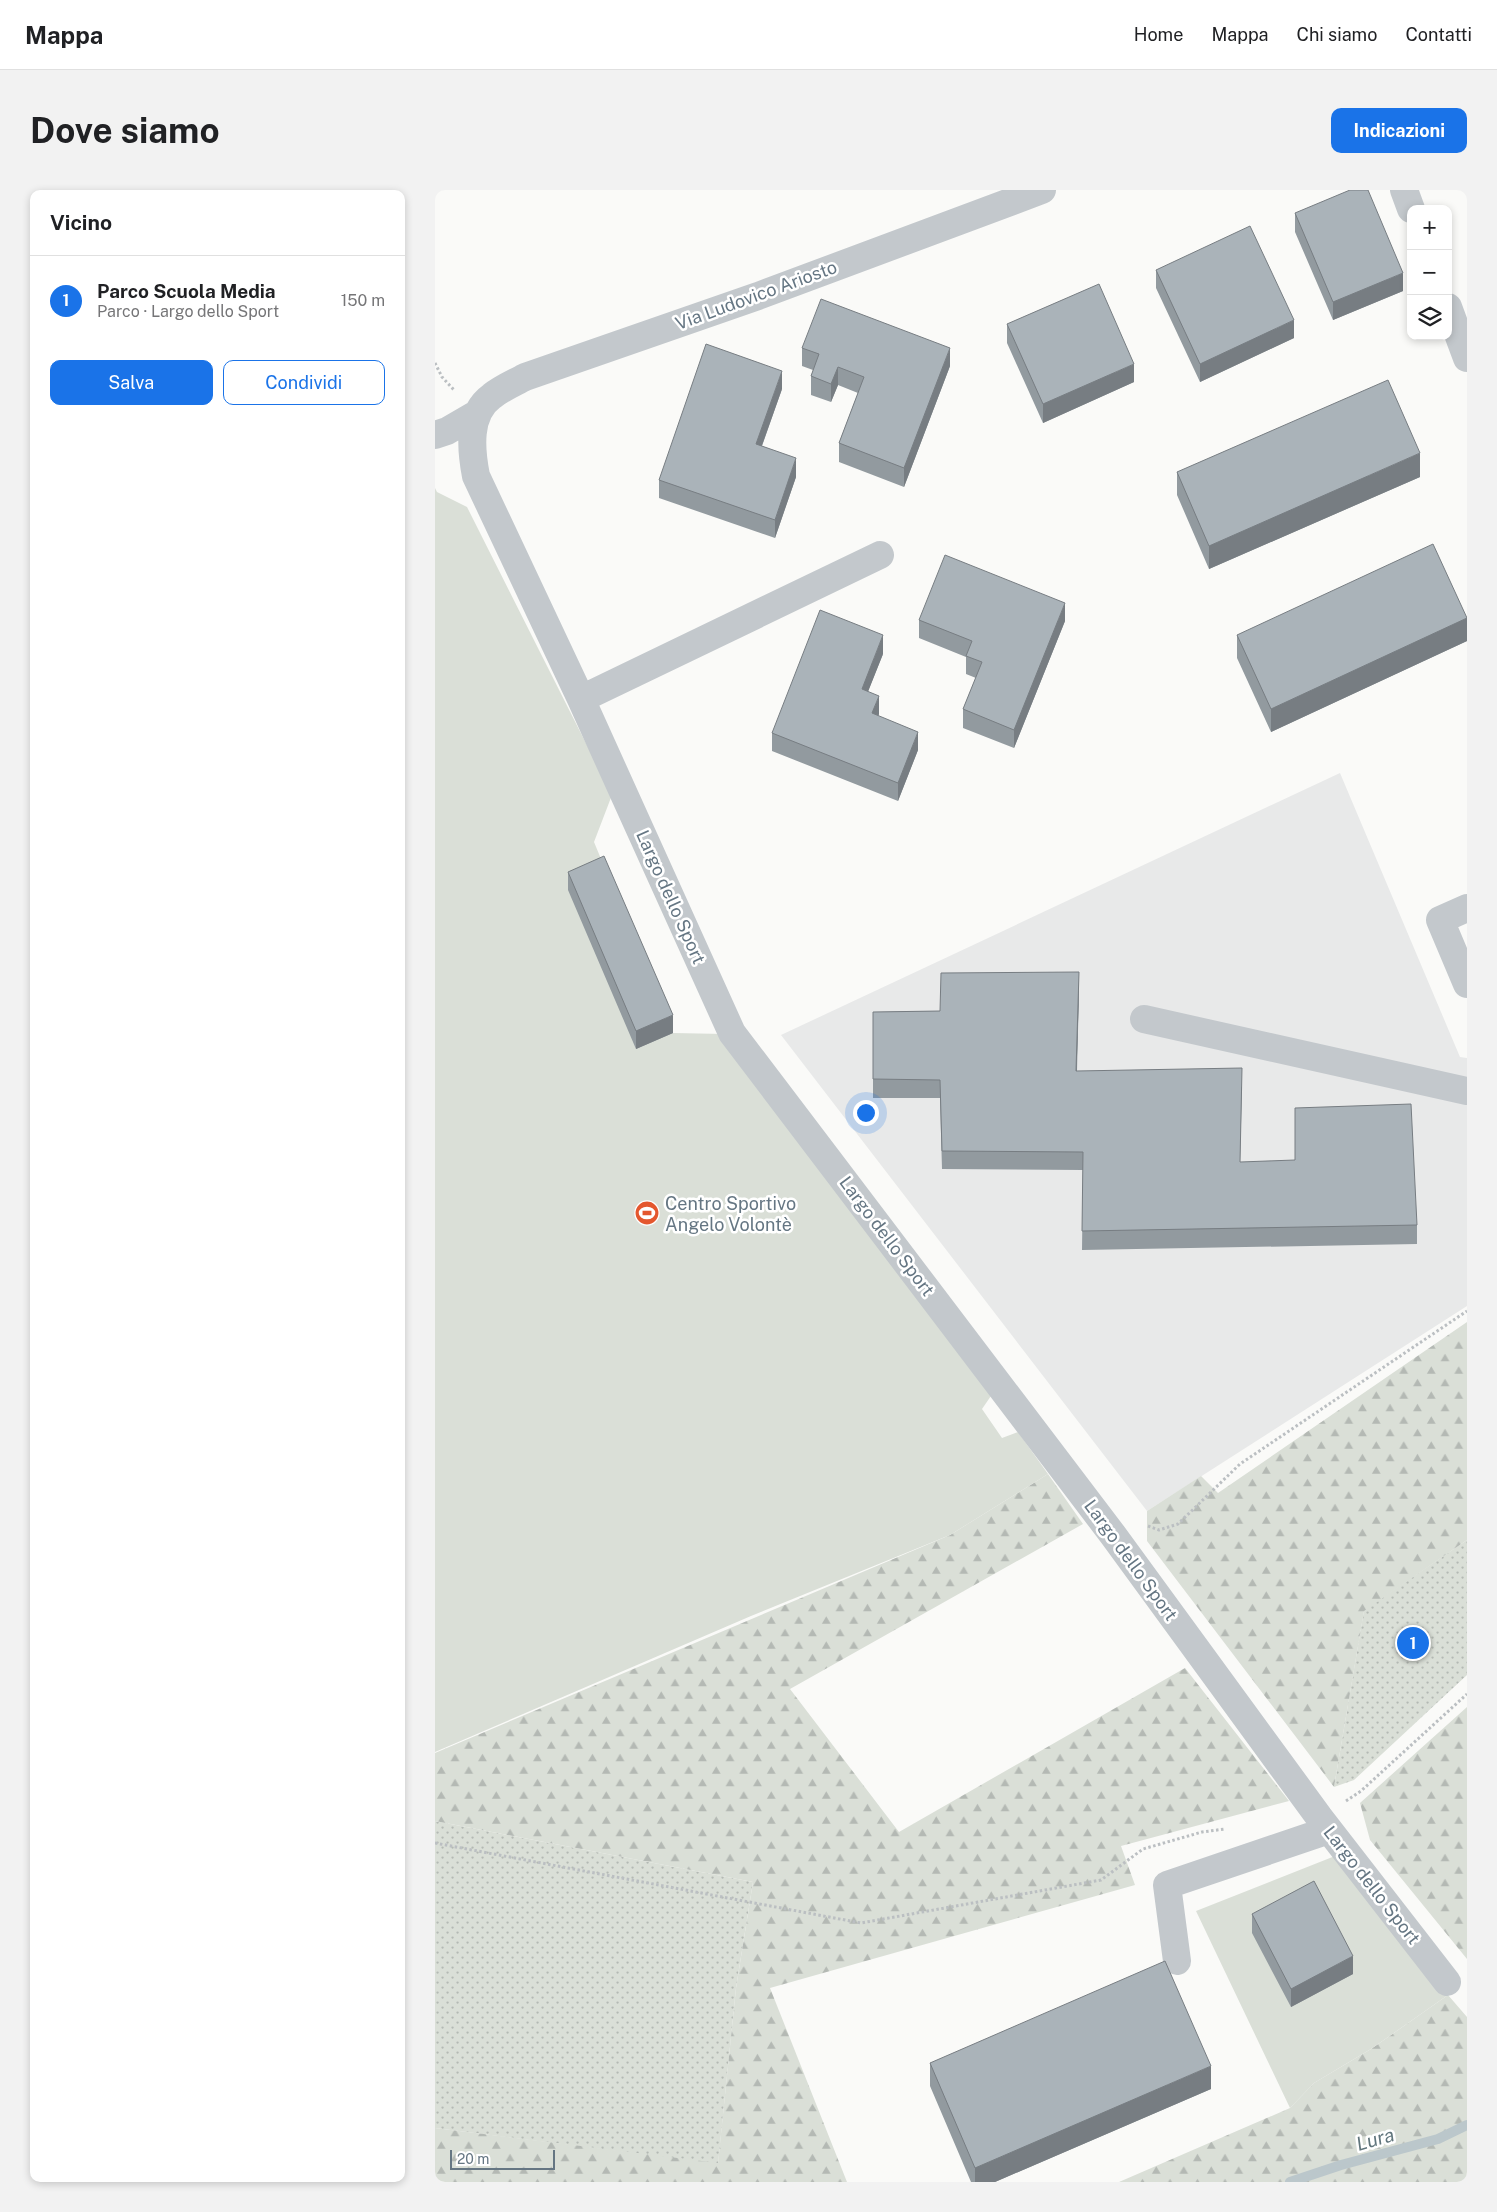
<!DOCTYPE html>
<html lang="it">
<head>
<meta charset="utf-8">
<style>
	:root { --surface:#fff; --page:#f2f2f2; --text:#202124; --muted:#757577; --line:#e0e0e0; --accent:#1a73e8 }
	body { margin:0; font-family:"Public Sans",sans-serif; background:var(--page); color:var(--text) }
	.controls { position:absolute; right:15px; top:15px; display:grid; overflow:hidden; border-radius:10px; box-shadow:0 2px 8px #0003 }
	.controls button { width:45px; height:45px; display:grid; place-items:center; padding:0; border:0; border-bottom:1px solid var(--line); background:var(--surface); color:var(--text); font:25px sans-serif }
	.scale { position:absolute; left:15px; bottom:12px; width:105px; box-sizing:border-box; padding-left:5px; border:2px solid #657683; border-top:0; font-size:14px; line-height:18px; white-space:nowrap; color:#657683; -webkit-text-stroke:4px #fff; paint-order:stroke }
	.you { position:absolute; left:430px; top:922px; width:18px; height:18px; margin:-12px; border:4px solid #fff; border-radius:50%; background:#1a73e8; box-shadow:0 0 0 8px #1a73e833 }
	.badge { display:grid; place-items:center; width:32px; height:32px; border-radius:50%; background:var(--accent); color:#fff; font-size:16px; font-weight:700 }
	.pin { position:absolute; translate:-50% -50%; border:2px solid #fff; box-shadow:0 1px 5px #0006 }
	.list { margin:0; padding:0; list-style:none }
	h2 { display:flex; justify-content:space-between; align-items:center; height:65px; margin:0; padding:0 20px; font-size:21px }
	h2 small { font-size:16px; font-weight:400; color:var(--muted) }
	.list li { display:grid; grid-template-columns:32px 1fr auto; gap:15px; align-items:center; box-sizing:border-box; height:90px; padding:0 20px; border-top:1px solid var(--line) }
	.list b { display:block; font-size:19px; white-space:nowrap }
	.list p { margin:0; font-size:16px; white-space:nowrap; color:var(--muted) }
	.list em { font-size:16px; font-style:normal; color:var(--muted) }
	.actions { display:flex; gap:10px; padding:15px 20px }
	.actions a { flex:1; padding:11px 0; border:1px solid var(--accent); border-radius:10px; text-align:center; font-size:18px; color:var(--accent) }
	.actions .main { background:var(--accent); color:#fff }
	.icon { flex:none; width:28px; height:28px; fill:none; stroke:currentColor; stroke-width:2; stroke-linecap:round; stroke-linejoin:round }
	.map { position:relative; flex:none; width:1032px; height:1992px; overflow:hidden; border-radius:10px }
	header { display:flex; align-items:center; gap:30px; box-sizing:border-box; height:70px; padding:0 25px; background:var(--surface); border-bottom:1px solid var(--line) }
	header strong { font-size:24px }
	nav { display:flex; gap:28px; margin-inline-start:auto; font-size:18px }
	.intro { display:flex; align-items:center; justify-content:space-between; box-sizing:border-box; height:120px; padding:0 30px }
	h1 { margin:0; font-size:35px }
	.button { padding:12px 22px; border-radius:10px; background:var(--accent); color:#fff; font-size:18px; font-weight:700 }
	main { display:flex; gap:30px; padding:0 30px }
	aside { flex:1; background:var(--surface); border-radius:10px; box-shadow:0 2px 8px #0003 }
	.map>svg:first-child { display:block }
</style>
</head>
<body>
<header>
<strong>Mappa</strong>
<nav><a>Home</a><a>Mappa</a><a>Chi siamo</a><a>Contatti</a></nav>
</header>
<div class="intro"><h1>Dove siamo</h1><a class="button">Indicazioni</a></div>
<main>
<aside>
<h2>Vicino<small></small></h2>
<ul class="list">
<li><span class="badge">1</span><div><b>Parco Scuola Media</b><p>Parco · Largo dello Sport</p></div><em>150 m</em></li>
</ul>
<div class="actions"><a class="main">Salva</a><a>Condividi</a></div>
</aside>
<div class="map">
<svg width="1032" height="1992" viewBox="0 0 1032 1992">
	<defs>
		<pattern id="grass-dots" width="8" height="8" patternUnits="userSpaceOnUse" patternTransform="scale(1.25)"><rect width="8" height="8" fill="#dadfd7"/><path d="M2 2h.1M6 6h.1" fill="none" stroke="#b4b9b4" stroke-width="1.8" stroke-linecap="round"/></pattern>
		<pattern id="forest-firs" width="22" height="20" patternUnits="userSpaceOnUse" patternTransform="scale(1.25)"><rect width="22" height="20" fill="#dadfd7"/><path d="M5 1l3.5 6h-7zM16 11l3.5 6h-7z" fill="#b4b9b4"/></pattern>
	</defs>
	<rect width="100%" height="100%" fill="#fafaf8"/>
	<path fill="#e8e9e9" d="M 905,583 L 1025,867 L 1032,868 L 1032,1116 L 712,1321 L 346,845 Z"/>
	<path fill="url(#grass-dots)" d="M 1032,1350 L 1032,1485 L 919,1590 L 899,1597 L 929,1420 Z
		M 0,1631 L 318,1692 L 301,1798 L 283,1974 L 0,1938 Z"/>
	<path fill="url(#forest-firs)" d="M 1032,1132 L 1032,1350 L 929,1421 L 899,1597 L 712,1351 L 712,1321 L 766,1286 L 783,1303 Z
		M 613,1284 L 648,1334 L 355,1499 L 464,1642 L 750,1478 L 854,1611 L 686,1656 L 700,1695 L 335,1798 L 412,1992 L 0,1992 L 0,1938 L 283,1973 L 301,1798 L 318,1692 L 0,1631 L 0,1563 L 515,1345 Z
		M 1032,1517 L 1032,1769 L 935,1650 L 925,1613 Z
		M 1013,1805 L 1032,1827 L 1032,1992 L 684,1992 L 855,1918 L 879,1893 L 936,1859 Z"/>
	<path fill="#dadfd7" d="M 0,298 L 2,302 L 32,317 L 177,605 L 159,652 L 238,843 L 290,844 L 558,1203 L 547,1219 L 567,1248 L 583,1242 L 613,1284 L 515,1345 L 316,1426 L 0,1562 Z
		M 900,1666 L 1013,1805 L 936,1859 L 879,1893 L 855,1918 L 761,1721 Z"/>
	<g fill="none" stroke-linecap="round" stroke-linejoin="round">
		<path stroke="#bbc7cb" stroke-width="10" d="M 855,1992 L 906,1975 L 1003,1949 L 1032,1935"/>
		<path stroke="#bbbfc2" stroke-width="3" stroke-dasharray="2.5 2.5" stroke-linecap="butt" d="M 0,173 L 7,187 L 19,200
			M 713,1336 L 724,1340 L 743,1334 L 805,1274 L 1032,1121
			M 911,1611 L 926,1601 L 1032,1504
			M 0,1653 L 426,1733 L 666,1690 L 708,1659 L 767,1642 L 790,1639"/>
		<path stroke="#c3c8cc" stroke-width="28" d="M 607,0 L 323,106 L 90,187 C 79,193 67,198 57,206 C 32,224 36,260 41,286 L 146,509 L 297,843 L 678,1345 L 884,1627 L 1012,1792
			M 969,0 L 976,19
			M 1013,117 L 1032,168
			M 0,245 L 12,241 L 43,223
			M 146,509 L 445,365
			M 1032,718 L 1005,730 L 1032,794
			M 709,829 L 1032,901
			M 742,1771 L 732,1695 L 894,1640"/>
	</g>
	<path fill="#929a9f" d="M 860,23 L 968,101 L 898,130 L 860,42 Z
		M 721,80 L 859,148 L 765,192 L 721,98 Z
		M 572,134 L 699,192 L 608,233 L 572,153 Z
		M 367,158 L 515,176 L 469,297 L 404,272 L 404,253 L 423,203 L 403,195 L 396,212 L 376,205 L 376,186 L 378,180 L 367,176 Z
		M 347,199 L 327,256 L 361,287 L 340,348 L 224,308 L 224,290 Z
		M 742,282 L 985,287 L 774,379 L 742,305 Z
		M 1032,427 L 1032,451 L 836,542 L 802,468 L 802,445 Z
		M 484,430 L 630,431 L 579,558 L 528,538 L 528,519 L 541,488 L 531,484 L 531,467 L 484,448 Z
		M 448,464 L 433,501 L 444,524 L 443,526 L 483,560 L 463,611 L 337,561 L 337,543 Z
		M 133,682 L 238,843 L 201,859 L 133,700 Z
		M 644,801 L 642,881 L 807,897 L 805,972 L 982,1035 L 982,1054 L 647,1060 L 648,980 L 507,979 L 505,908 L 438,908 L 438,822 L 505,821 Z
		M 817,1724 L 918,1784 L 856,1817 L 817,1743 Z
		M 495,1873 L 776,1899 L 560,1992 L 536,1992 L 495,1896 Z"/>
	<path fill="#777d82" d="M 968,83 L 968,101 L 898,130 L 898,112 Z
		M 859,130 L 859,148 L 765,192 L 765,174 Z
		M 515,158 L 515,176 L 469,297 L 469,278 Z
		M 699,174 L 699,192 L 608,233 L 608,214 Z
		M 403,177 L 403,195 L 396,212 L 396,194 Z
		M 347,181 L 347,199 L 321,272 L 321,254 Z
		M 985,263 L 985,287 L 774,379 L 774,356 Z
		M 361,268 L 361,287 L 340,348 L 340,330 Z
		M 630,413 L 630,431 L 579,558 L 579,540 Z
		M 1032,428 L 1032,451 L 836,542 L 836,519 Z
		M 448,445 L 448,464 L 427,517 L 427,499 Z
		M 444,506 L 444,524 L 437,542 L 437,523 Z
		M 483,542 L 483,560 L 463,611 L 463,593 Z
		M 644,782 L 644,801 L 641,899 L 641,881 Z
		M 238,825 L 238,843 L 201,859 L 201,841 Z
		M 918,1766 L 918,1784 L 856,1817 L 856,1799 Z
		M 776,1876 L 776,1899 L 560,1992 L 540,1992 L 540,1978 Z"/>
	<path fill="#aab3b9" stroke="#777d82" d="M 915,0 L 933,0 L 968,83 L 898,112 L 860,23 Z
		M 815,36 L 859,130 L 765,174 L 721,80 Z
		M 664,94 L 699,174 L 608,214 L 572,134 Z
		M 386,109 L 515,158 L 469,278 L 404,253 L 429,187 L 403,177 L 396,194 L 376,186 L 384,164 L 367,158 Z
		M 271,154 L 347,181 L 321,254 L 361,268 L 340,330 L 224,290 Z
		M 953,190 L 985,263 L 774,356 L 742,282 Z
		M 998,354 L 1032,428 L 836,519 L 802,445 Z
		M 510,365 L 630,413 L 579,540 L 528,519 L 547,472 L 531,466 L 537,451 L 484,430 Z
		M 385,420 L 448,445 L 427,499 L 444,506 L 437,523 L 483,542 L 463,593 L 337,543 Z
		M 169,666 L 238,825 L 201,841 L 133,682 Z
		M 644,782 L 641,881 L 807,878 L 805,972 L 860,970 L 860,918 L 976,914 L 982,1035 L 647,1041 L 648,962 L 507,961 L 505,890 L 438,889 L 438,822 L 505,821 L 506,783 Z
		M 879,1691 L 918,1766 L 856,1799 L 817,1724 Z
		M 730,1771 L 776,1876 L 540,1978 L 495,1873 Z"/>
	<defs>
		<symbol id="stadium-disc" viewBox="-11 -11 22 22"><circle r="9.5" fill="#e4572e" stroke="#fff"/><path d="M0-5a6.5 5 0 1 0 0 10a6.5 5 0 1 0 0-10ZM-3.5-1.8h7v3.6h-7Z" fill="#fff"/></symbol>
	</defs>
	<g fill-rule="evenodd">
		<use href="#stadium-disc" x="198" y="1009" width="28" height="28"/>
	</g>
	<g text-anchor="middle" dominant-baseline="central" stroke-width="5" stroke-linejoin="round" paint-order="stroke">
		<g font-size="18" fill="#657683" stroke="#fff">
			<text transform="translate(321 105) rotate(-20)">Via Ludovico Ariosto</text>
			<text transform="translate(236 707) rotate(66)">Largo dello Sport</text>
			<text transform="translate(452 1046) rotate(53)">Largo dello Sport</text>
			<text transform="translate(696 1370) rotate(54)">Largo dello Sport</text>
			<text transform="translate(937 1695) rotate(52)">Largo dello Sport</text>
		</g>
		<g font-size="18" fill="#657683" stroke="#fff" text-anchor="start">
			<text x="230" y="1013">Centro Sportivo<tspan x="230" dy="21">Angelo Volontè</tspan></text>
		</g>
		<g font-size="19" font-style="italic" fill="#60757c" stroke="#fff">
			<text transform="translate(940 1949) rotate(-16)">Lura</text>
		</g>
	</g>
</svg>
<div class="controls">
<button>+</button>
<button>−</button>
<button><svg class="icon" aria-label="layers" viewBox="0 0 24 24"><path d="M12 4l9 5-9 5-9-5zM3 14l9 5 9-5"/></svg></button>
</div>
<div class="scale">20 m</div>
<div class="you"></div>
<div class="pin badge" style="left:978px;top:1453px">1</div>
</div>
</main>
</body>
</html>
